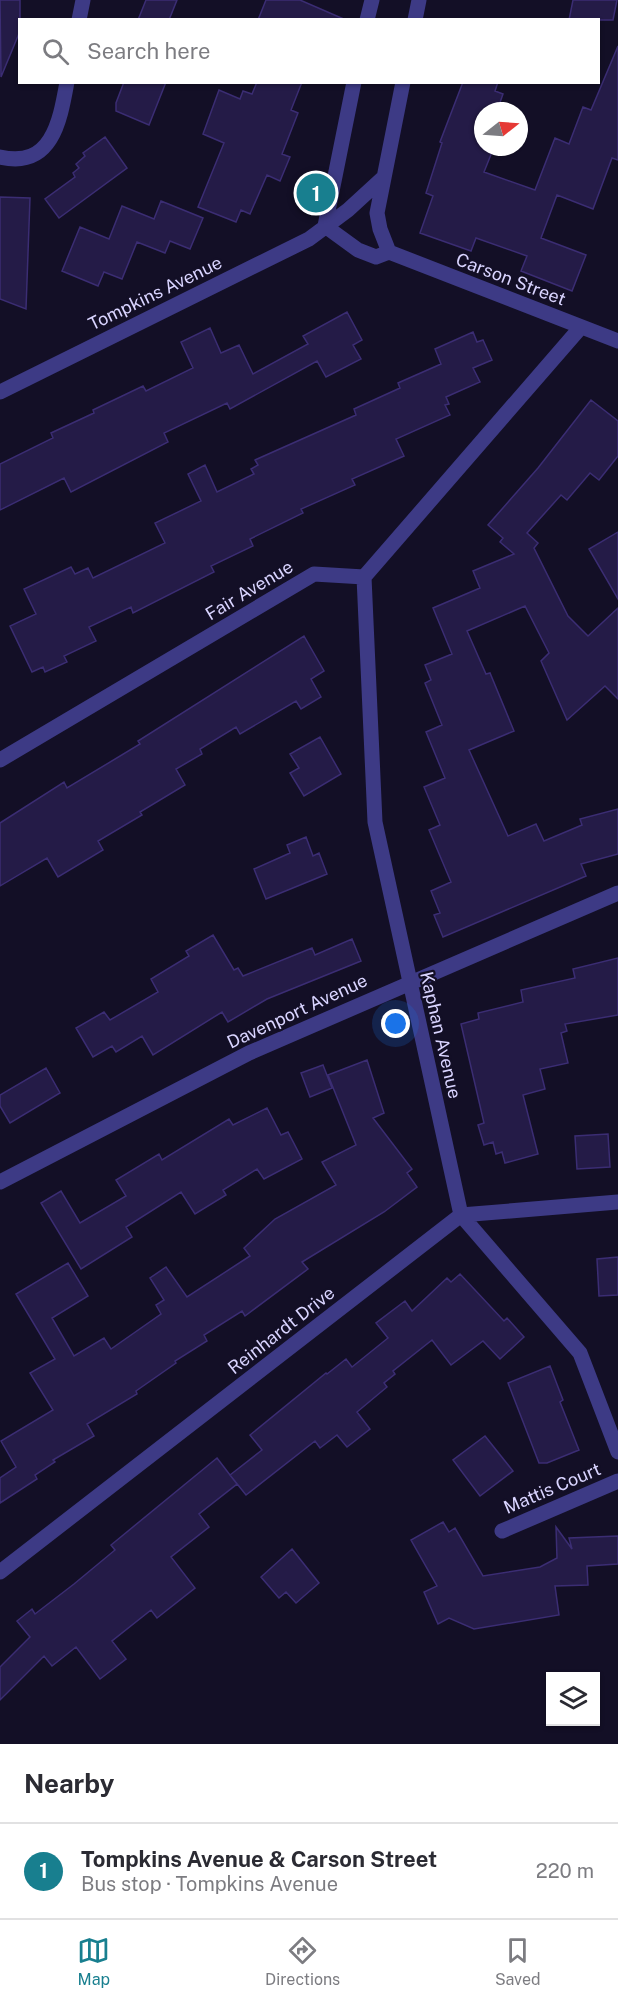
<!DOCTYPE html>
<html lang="en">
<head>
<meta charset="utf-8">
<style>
	:root { --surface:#fff; --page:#f7f7f7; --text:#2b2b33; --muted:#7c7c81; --line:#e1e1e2; --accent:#187f8f }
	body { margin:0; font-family:"Public Sans",sans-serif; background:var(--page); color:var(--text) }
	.controls { position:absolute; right:18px; bottom:18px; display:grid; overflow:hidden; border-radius:0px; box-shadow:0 2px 4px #0004 }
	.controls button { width:54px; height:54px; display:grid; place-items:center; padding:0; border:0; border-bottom:2px solid var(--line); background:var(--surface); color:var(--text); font:30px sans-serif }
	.compass { position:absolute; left:474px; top:102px; width:54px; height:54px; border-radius:50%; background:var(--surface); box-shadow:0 2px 4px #0004; rotate:73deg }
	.you { position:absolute; left:396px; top:1024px; width:21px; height:21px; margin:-15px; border:4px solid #fff; border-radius:50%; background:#1a73e8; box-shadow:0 0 0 9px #1a73e833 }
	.badge { display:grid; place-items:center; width:39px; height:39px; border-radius:50%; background:var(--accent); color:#fff; font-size:20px; font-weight:700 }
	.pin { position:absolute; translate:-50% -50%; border:3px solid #fff; box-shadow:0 2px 6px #0006 }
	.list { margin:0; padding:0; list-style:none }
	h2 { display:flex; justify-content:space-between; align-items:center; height:78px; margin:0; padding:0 24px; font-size:26px }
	h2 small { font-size:20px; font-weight:400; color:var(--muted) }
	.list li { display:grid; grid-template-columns:39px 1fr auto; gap:18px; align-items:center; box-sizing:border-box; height:96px; padding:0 24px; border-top:2px solid var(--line) }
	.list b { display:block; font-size:22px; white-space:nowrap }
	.list p { margin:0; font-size:20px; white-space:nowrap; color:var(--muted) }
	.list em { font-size:20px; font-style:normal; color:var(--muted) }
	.icon { flex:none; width:33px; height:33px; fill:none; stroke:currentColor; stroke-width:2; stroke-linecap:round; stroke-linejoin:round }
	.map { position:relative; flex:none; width:618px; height:1744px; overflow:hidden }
	.search { position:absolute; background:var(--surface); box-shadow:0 2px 4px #0004; left:18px; right:18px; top:18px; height:66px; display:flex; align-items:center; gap:15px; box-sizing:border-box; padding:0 21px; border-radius:0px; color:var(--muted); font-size:22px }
	.sheet { height:174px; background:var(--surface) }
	nav { display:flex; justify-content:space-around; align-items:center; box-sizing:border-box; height:84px; border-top:2px solid var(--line); background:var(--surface); font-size:16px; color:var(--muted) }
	nav a { display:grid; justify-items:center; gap:3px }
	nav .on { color:var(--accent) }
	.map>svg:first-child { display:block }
</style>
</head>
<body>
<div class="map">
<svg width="618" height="1744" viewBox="0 0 618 1744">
	<rect width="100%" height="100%" fill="#130f26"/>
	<path fill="#241b47" stroke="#3b2d73" stroke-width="1.5" d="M 0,0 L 20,0 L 20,31 L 1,77 Z
		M 146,0 L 177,0 L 169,20 L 138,20 Z
		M 266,0 L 300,0 L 346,20 L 258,20 Z
		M 573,0 L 617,0 L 613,20 L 569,20 Z
		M 618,46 L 618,160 L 612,158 L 593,209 L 557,195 L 541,238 L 586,255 L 572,291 L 521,271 L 527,256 L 476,238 L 471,251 L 420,233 L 433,196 L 426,193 L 442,143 L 440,142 L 463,82 L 498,82 L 495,91 L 503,94 L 497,111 L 483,111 L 483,147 L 494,147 L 484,172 L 535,190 L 555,138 L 569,144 L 583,107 L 591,110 Z
		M 124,82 L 166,82 L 149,125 L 116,111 L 116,103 Z
		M 257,82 L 302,82 L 291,110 L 298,113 L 282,154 L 290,157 L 280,181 L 267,175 L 250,214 L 241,210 L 236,222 L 198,207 L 224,143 L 203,134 L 219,90 L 240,99 L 243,91 L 252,94 Z
		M 105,137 L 127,168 L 59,218 L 45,199 L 75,177 L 73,173 L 79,168 L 76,164 L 85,156 L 83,153 Z
		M 0,197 L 30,198 L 26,309 L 0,299 Z
		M 161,201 L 203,218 L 190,249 L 170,241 L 165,253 L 137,242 L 122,279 L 104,272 L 98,286 L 62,271 L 80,227 L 109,239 L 122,206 L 154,219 Z
		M 347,312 L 362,340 L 353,345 L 361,359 L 326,377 L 317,361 L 230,409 L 227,403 L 164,433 L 168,442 L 71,492 L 64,478 L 0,510 L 0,464 L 53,438 L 51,433 L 94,413 L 93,410 L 143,386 L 146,391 L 193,368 L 181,342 L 210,328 L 221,353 L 239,345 L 253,374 L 308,344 L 303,336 Z
		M 473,332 L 477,342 L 483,340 L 492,360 L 473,368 L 480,382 L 446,397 L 449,404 L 445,405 L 450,415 L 396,439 L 404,456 L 352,479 L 355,485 L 301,509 L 303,513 L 250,539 L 253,546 L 211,566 L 214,572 L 133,613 L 131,607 L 89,627 L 96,641 L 64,656 L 67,662 L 45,672 L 43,667 L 32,672 L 10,626 L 36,614 L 24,589 L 71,567 L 75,574 L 88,568 L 93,578 L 165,543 L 155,523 L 201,501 L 188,474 L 205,465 L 217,492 L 254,474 L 251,469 L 258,465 L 255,460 L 356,415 L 354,409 L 400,388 L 398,383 L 441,364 L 435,349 Z
		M 591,400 L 618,421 L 618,456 L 599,480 L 590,473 L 567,500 L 561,495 L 527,533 L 538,543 L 534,548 L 568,616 L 588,636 L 618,608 L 618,699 L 605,686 L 567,720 L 541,661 L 549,653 L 525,606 L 467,631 L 486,674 L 490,673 L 514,731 L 469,750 L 508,836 L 536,824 L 544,841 L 582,825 L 580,819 L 618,809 L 618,854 L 581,864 L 586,876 L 443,937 L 434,915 L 440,913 L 431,891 L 451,882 L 429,830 L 440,825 L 424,787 L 445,778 L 426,732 L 442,725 L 425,683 L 431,680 L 425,665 L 452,654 L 433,608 L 480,588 L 473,571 L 514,554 L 500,542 L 503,538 L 488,525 L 538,468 Z
		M 618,532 L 618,599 L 589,549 Z
		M 304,636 L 324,671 L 311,679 L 321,697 L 301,709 L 296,701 L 240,734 L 236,727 L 200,749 L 202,754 L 176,769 L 185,785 L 140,812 L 142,815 L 98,841 L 103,850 L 58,877 L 47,858 L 0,886 L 0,823 L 64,782 L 67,788 L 140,744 L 138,741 Z
		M 320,737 L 341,774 L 304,796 L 290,773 L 299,768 L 290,754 Z
		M 306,837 L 313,856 L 319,853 L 327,874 L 266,899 L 254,869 L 290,853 L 287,845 Z
		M 213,935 L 234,970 L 238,968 L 243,976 L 312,948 L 315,955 L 352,939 L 361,961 L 267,999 L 228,1022 L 222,1012 L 153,1055 L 142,1036 L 116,1052 L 112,1046 L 93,1057 L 76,1028 L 104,1012 L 110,1020 L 158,992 L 151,979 L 189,956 L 186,951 Z
		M 618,958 L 618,1015 L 565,1024 L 567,1031 L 561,1033 L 568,1063 L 540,1069 L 545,1089 L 523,1095 L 538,1154 L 505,1163 L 502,1152 L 496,1154 L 493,1142 L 484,1145 L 478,1125 L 484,1123 L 461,1024 L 479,1019 L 478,1013 L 523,1002 L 521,990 L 575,978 L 573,969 Z
		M 367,1060 L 384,1113 L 373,1118 L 412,1169 L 407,1173 L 417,1187 L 384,1212 L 302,1262 L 308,1269 L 245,1316 L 242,1311 L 204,1335 L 207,1341 L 175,1361 L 176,1363 L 136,1391 L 137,1394 L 87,1424 L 94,1436 L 53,1460 L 55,1462 L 35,1475 L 37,1479 L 0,1503 L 0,1478 L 16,1467 L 1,1441 L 53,1410 L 30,1373 L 55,1359 L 16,1294 L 68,1263 L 88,1296 L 52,1318 L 74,1356 L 104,1338 L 111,1349 L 161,1314 L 156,1305 L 164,1300 L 150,1278 L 166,1267 L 187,1297 L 250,1256 L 244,1248 L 275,1219 L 336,1185 L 322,1162 L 356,1145 L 328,1075 Z
		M 323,1065 L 332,1088 L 310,1097 L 301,1073 Z
		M 46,1068 L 60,1093 L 10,1123 L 0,1106 L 0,1095 Z
		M 267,1108 L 281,1135 L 288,1132 L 302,1159 L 264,1179 L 257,1169 L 223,1190 L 226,1195 L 195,1214 L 181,1192 L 126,1227 L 132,1237 L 81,1269 L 41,1203 L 61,1191 L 80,1223 L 126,1196 L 116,1180 L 159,1154 L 162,1160 L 229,1119 L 233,1125 Z
		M 608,1134 L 610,1167 L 577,1169 L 575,1136 Z
		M 618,1257 L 618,1295 L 599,1296 L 597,1259 Z
		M 460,1274 L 504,1321 L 507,1318 L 524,1337 L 500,1359 L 483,1341 L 451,1365 L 432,1340 L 393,1371 L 395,1374 L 384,1383 L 387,1387 L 357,1412 L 370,1429 L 347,1447 L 337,1435 L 320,1448 L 315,1441 L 246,1495 L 230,1475 L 262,1450 L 250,1435 L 326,1373 L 327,1374 L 346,1359 L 352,1367 L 388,1338 L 376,1323 L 405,1301 L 412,1311 L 447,1278 L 451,1282 Z
		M 550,1366 L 563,1400 L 560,1402 L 579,1450 L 547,1463 L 539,1463 L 508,1383 Z
		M 485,1436 L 513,1471 L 480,1496 L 453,1460 Z
		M 217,1458 L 237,1484 L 199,1514 L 209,1527 L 171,1557 L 195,1588 L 157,1618 L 151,1610 L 112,1641 L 126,1659 L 100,1679 L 76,1647 L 52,1666 L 44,1656 L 0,1700 L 0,1667 L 30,1637 L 17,1621 L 32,1609 L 35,1614 L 74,1584 L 115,1550 L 111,1545 Z
		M 443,1522 L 449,1532 L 455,1528 L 483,1576 L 540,1567 L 557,1558 L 556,1527 L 572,1549 L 569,1538 L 618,1536 L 618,1564 L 587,1566 L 588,1585 L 555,1586 L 559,1615 L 474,1629 L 449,1618 L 438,1624 L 424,1592 L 437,1586 L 411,1540 Z
		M 292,1549 L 319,1583 L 296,1603 L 286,1592 L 279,1598 L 261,1577 Z"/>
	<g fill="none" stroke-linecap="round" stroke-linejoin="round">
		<path stroke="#3d3a85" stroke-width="15" d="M 79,20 L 83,0
			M 367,20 L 372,0
			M 415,20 L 419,0
			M 354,82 L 325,226 L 358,250 L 376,257 L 389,252
			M 0,157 C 52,169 60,121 67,82
			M 389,252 L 618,341
			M 389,252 L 380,229 L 377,213 L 403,82
			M 0,392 L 309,239 L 348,210 L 384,177
			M 364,577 L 375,822 L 461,1215 L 580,1353 L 618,1452
			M 0,760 L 314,574 L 364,577 L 581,327
			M 0,1182 L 249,1053 L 618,893
			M 502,1531 L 618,1481
			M 0,1572 L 461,1215 L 618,1202"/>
	</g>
	<g text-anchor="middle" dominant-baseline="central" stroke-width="4.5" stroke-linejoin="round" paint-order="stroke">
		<g font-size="18" fill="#d9d4ff" stroke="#130f26">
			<text transform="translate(511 279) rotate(21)">Carson Street</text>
			<text transform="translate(155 293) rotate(-26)">Tompkins Avenue</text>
			<text transform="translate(249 590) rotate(-31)">Fair Avenue</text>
			<text transform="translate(297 1011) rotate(-25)">Davenport Avenue</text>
			<text transform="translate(441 1035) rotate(77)">Kaphan Avenue</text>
			<text transform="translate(281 1330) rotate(-38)">Reinhardt Drive</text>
			<text transform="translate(552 1488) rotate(-23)">Mattis Court</text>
		</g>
	</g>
</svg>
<div class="controls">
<button><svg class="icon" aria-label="layers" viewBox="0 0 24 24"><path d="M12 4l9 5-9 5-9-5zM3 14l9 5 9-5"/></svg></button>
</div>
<svg class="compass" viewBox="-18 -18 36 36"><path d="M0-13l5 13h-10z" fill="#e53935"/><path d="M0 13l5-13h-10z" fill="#7c7c81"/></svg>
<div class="you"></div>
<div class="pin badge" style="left:316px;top:193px">1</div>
<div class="search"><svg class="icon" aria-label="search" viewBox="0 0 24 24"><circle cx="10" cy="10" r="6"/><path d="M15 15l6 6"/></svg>Search here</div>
</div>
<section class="sheet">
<h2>Nearby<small></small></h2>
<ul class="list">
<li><span class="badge">1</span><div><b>Tompkins Avenue &amp; Carson Street</b><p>Bus stop · Tompkins Avenue</p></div><em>220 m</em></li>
</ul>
</section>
<nav>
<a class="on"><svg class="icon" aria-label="map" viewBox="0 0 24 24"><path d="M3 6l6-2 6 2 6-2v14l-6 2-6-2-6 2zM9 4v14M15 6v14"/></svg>Map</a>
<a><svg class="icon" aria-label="directions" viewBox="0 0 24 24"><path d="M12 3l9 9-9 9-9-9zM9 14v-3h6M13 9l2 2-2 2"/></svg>Directions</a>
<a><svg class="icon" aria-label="saved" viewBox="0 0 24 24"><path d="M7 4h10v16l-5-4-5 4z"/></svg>Saved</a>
</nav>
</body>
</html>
